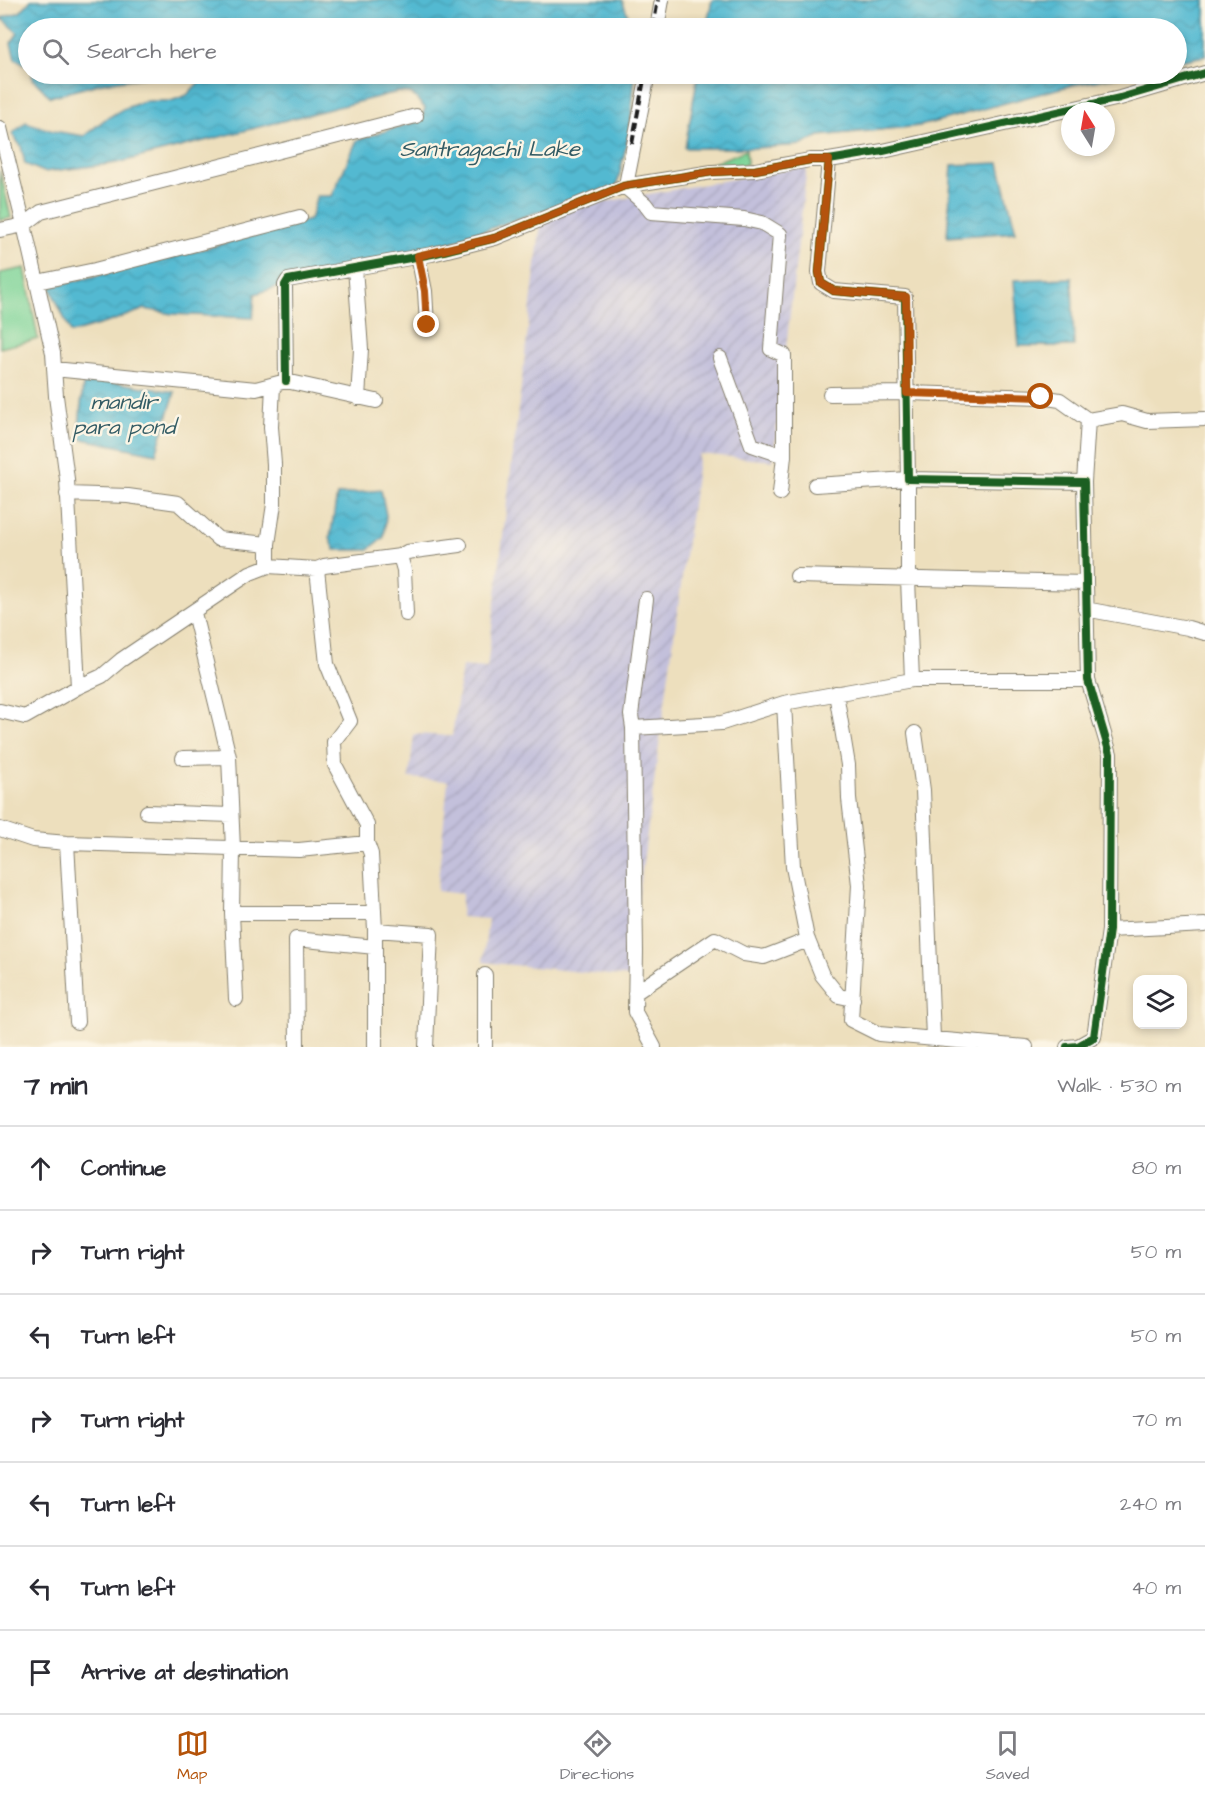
<!DOCTYPE html>
<html lang="en">
<head>
<meta charset="utf-8">
<style>
	:root { --surface:#fff; --page:#f2f2f3; --text:#2b2b33; --muted:#7c7c81; --line:#e1e1e2; --accent:#b45309 }
	body { margin:0; font-family:"Architects Daughter",sans-serif; background:var(--page); color:var(--text) }
	.controls { position:absolute; right:18px; bottom:18px; display:grid; overflow:hidden; border-radius:12px; box-shadow:0 3px 9px #0003 }
	.controls button { width:54px; height:54px; display:grid; place-items:center; padding:0; border:0; border-bottom:2px solid var(--line); background:var(--surface); color:var(--text); font:30px sans-serif }
	.compass { position:absolute; left:1061px; top:102px; width:54px; height:54px; border-radius:50%; background:var(--surface); box-shadow:0 3px 9px #0003; rotate:349deg }
	.stop { position:absolute; width:18px; height:18px; margin:-14px; border:4px solid #b45309; border-radius:50%; background:#fff }
	.stop.end { background:#b45309; border-color:#fff; box-shadow:0 2px 6px #0008 }
	.list { margin:0; padding:0; list-style:none }
	h2 { display:flex; justify-content:space-between; align-items:center; height:78px; margin:0; padding:0 24px; font-size:26px }
	h2 small { font-size:20px; font-weight:400; color:var(--muted) }
	.list li { display:grid; grid-template-columns:39px 1fr auto; gap:18px; align-items:center; box-sizing:border-box; height:84px; padding:0 24px; border-top:2px solid var(--line) }
	.list b { display:block; font-size:22px; white-space:nowrap }
	.list em { font-size:20px; font-style:normal; color:var(--muted) }
	.icon { flex:none; width:33px; height:33px; fill:none; stroke:currentColor; stroke-width:2; stroke-linecap:round; stroke-linejoin:round }
	.map { position:relative; flex:none; width:1205px; height:1047px; overflow:hidden }
	.search { position:absolute; background:var(--surface); box-shadow:0 3px 9px #0003; left:18px; right:18px; top:18px; height:66px; display:flex; align-items:center; gap:15px; box-sizing:border-box; padding:0 21px; border-radius:33px; color:var(--muted); font-size:22px }
	.sheet { height:666px; background:var(--surface) }
	nav { display:flex; justify-content:space-around; align-items:center; box-sizing:border-box; height:84px; border-top:2px solid var(--line); background:var(--surface); font-size:16px; color:var(--muted) }
	nav a { display:grid; justify-items:center; gap:3px }
	nav .on { color:var(--accent) }
	.map>svg:first-child { display:block }
</style>
</head>
<body>
<div class="map">
<svg width="1205" height="1047" viewBox="0 0 1205 1047">
	<defs>
		<pattern id="industrial-furrows" width="10" height="10" patternUnits="userSpaceOnUse" patternTransform="scale(1.5)"><rect width="10" height="10" fill="#c3c0db"/><path d="M-1 1l2-2M0 10L10 0M9 11l2-2" fill="none" stroke="#a7a4bb"/></pattern>
		<pattern id="water-waves" width="16" height="10" patternUnits="userSpaceOnUse" patternTransform="scale(1.5)"><rect width="16" height="10" fill="#53b9d1"/><path d="M0 5q4-4 8 0t8 0" fill="none" stroke="#489eb3"/></pattern>
	</defs>
	<rect width="100%" height="100%" fill="#fcf5e5"/>
	<filter id="ink" filterUnits="userSpaceOnUse"><feTurbulence type="fractalNoise" baseFrequency=".0167" numOctaves="2"/><feDisplacementMap in="SourceGraphic" scale="12" xChannelSelector="R" yChannelSelector="G"/><feConvolveMatrix kernelMatrix="1 2 1 2 8 2 1 2 1" color-interpolation-filters="sRGB"/></filter>
	<filter id="wash" filterUnits="userSpaceOnUse"><feTurbulence type="fractalNoise" baseFrequency=".008" numOctaves="4" result="noise"/><feDisplacementMap in="SourceGraphic" scale="24" xChannelSelector="R" yChannelSelector="G"/><feGaussianBlur stdDeviation="1.35" result="paint"/><feColorMatrix in="noise" values="0 0 0 0 0 0 0 0 0 0 0 0 0 0 0 0 0 1.4 0 .05"/><feComposite in="paint" operator="in"/></filter>
	<g filter="url(#wash)">
		<rect width="100%" height="100%" fill="#eddfbd"/>
		<path fill="url(#industrial-furrows)" d="M 807,166 L 773,461 L 699,454 L 636,914 L 630,977 L 483,962 L 488,919 L 461,917 L 462,894 L 437,891 L 448,781 L 409,778 L 414,734 L 452,736 L 462,666 L 487,668 L 542,213 Z"/>
		<path fill="#7dd498" stroke="#4c785a" stroke-width="1.5" d="M 746,150 L 747,164 L 712,172 L 686,174 Z
			M 0,170 L 11,218 L 0,220 Z
			M 25,268 L 38,339 L 0,348 L 0,273 Z"/>
		<path fill="url(#water-waves)" stroke="#386a76" stroke-width="1.5" d="M 31,0 L 622,0 L 633,28 L 28,28 L 28,66 L 15,59 L 11,43 L 18,33 L 1,18 L 20,12 Z
			M 712,0 L 1205,0 L 1205,56 L 1177,61 L 1176,28 L 706,28 Z
			M 32,74 L 169,74 L 102,83 L 50,97 L 33,79 Z
			M 218,74 L 635,74 L 630,129 L 615,194 L 534,213 L 449,243 L 389,259 L 335,269 L 255,294 L 253,318 L 172,314 L 145,309 L 109,322 L 71,333 L 50,287 L 170,258 L 310,220 L 317,196 L 332,196 L 357,140 L 421,120 L 425,108 L 411,93 L 397,92 L 117,163 L 44,172 L 25,164 L 21,146 L 12,134 L 26,122 L 53,131 L 84,136 L 104,120 L 123,109 L 145,101 L 171,101 L 187,95 L 203,78 Z
			M 698,74 L 1132,74 L 1072,85 L 920,126 L 819,136 L 802,145 L 754,148 L 685,148 Z
			M 999,163 L 1016,232 L 947,237 L 952,165 Z
			M 1072,278 L 1074,346 L 1019,346 L 1014,280 Z
			M 101,380 L 175,392 L 156,454 L 78,438 L 83,385 Z
			M 381,490 L 386,515 L 384,537 L 368,550 L 335,550 L 330,538 L 337,495 Z"/>
	</g>
	<g filter="url(#ink)">
		<g fill="none" stroke-linecap="round" stroke-linejoin="round">
			<defs>
				<path id="minor" d="M 657,28 L 662,0
					M 0,128 L 24,225 L 53,353 L 56,396 L 67,479 L 78,687
					M 829,160 L 819,272 L 821,283 L 834,291 L 905,297 L 908,479 L 1084,482 L 1088,680 L 1110,754 L 1109,930 L 1094,1037 L 1078,1046 L 1067,1047
					M 626,185 L 648,74
					M 624,186 L 645,204 L 651,212 L 744,219 L 762,223 L 780,234 L 771,349 L 784,355 L 784,456 L 752,445 L 720,358
					M 0,230 L 24,225 L 41,212 L 416,116
					M 418,256 L 425,291 L 427,325
					M 355,268 L 361,349 L 358,398
					M 37,282 L 95,270 L 300,217
					M 54,369 L 256,389 L 286,381 L 376,401
					M 286,381 L 285,285 L 288,280 L 432,254 L 495,238 L 624,186 L 712,172 L 755,170 L 810,160 L 829,160 L 883,151 L 1120,98 L 1205,73
					M 830,394 L 907,393 L 1041,397 L 1060,400 L 1088,420 L 1122,414 L 1147,421 L 1205,419
					M 1084,482 L 1088,420
					M 815,485 L 908,479 L 908,579 L 912,680 L 1088,680
					M 780,493 L 784,456
					M 67,494 L 128,496 L 178,503 L 218,539 L 268,544
					M 400,556 L 404,570 L 406,614
					M 268,566 L 268,544 L 274,504 L 274,464 L 271,427 L 273,385
					M 317,569 L 327,664 L 350,721 L 334,742 L 335,765 L 367,825 L 367,843 L 371,854 L 375,930 L 375,1047
					M 797,576 L 1086,583
					M 646,599 L 631,715 L 633,728 L 722,723 L 784,703 L 912,680
					M 1085,609 L 1188,628 L 1205,633
					M 194,613 L 229,757 L 233,849 L 232,913 L 374,913
					M 836,693 L 848,765 L 849,799 L 859,885 L 851,1020 L 879,1034 L 1026,1047
					M 784,703 L 793,867 L 807,938 L 822,975 L 839,996 L 853,999
					M 0,711 L 25,717 L 78,687 L 102,676 L 121,660 L 250,573 L 268,566 L 317,569 L 324,566 L 400,556 L 407,552 L 460,545
					M 633,728 L 636,951 L 635,1012 L 654,1047
					M 915,733 L 923,790 L 933,1038
					M 183,758 L 229,757
					M 147,812 L 231,815
					M 0,829 L 33,840 L 67,843 L 299,850 L 367,843
					M 67,843 L 77,1022
					M 232,913 L 236,999
					M 375,930 L 431,934 L 426,1047
					M 1109,930 L 1205,925
					M 485,975 L 485,1047
					M 635,993 L 715,939 L 744,954 L 764,957 L 808,940
					M 297,1047 L 296,939 L 375,947"/>
			</defs>
			<use href="#minor" stroke="#847e6c" stroke-width="16"/>
			<use href="#minor" stroke="#fff" stroke-width="14"/>
			<path stroke="#1c1c1c" stroke-width="4" stroke-dasharray="9 4.5" stroke-linecap="butt" d="M 653,28 L 658,0
				M 632,144 L 645,74"/>
			<defs>
				<path id="cycleway" d="M 829,160 L 819,272 L 821,283 L 834,291 L 905,297 L 908,479 L 1084,482 L 1088,680 L 1110,754 L 1109,930 L 1094,1037 L 1078,1046 L 1067,1047
					M 286,381 L 285,285 L 288,280 L 432,254 L 495,238 L 624,186 L 712,172 L 755,170 L 810,160 L 829,160 L 883,151 L 1120,98 L 1205,73"/>
			</defs>
			<use href="#cycleway" stroke="#fcf5e5" stroke-width="11"/>
			<use href="#cycleway" stroke="#1b5e20" stroke-width="8"/>
		</g>
	</g>
	<g fill="none" stroke-linecap="round" stroke-linejoin="round" filter="url(#ink)">
		<path stroke="#b45309" stroke-width="8" d="M 427,325 L 425,291 L 418,256 L 495,238 L 624,186 L 712,172 L 755,170 L 810,160 L 829,160 L 819,272 L 821,283 L 834,291 L 906,297 L 907,393 L 1041,397"/>
	</g>
	<g text-anchor="middle" dominant-baseline="central" stroke-width="5" stroke-linejoin="round" paint-order="stroke">
		<g font-size="22" font-style="italic" fill="#325b64" stroke="#fcf5e5">
			<text x="490" y="149">Santragachi Lake</text>
			<text x="124" y="402">mandir<tspan x="124" dy="25">para pond</tspan></text>
		</g>
	</g>
</svg>
<div class="controls">
<button><svg class="icon" aria-label="layers" viewBox="0 0 24 24"><path d="M12 4l9 5-9 5-9-5zM3 14l9 5 9-5"/></svg></button>
</div>
<svg class="compass" viewBox="-18 -18 36 36"><path d="M0-13l5 13h-10z" fill="#e53935"/><path d="M0 13l5-13h-10z" fill="#7c7c81"/></svg>
<div class="stop" style="left:1041px;top:397px"></div>
<div class="stop end" style="left:427px;top:325px"></div>
<div class="search"><svg class="icon" aria-label="search" viewBox="0 0 24 24"><circle cx="10" cy="10" r="6"/><path d="M15 15l6 6"/></svg>Search here</div>
</div>
<section class="sheet">
<h2>7 min<small>Walk · 530 m</small></h2>
<ul class="list">
<li><svg class="icon" aria-label="ahead" viewBox="0 0 24 24"><path d="M12 20V5M6 11l6-6 6 6"/></svg><div><b>Continue</b></div><em>80 m</em></li>
<li><svg class="icon" aria-label="right" viewBox="0 0 24 24"><path d="M7 20v-9h11M14 6l5 5-5 5"/></svg><div><b>Turn right</b></div><em>50 m</em></li>
<li><svg class="icon" aria-label="left" viewBox="0 0 24 24"><path d="M17 20v-9H6M10 6l-5 5 5 5"/></svg><div><b>Turn left</b></div><em>50 m</em></li>
<li><svg class="icon" aria-label="right" viewBox="0 0 24 24"><path d="M7 20v-9h11M14 6l5 5-5 5"/></svg><div><b>Turn right</b></div><em>70 m</em></li>
<li><svg class="icon" aria-label="left" viewBox="0 0 24 24"><path d="M17 20v-9H6M10 6l-5 5 5 5"/></svg><div><b>Turn left</b></div><em>240 m</em></li>
<li><svg class="icon" aria-label="left" viewBox="0 0 24 24"><path d="M17 20v-9H6M10 6l-5 5 5 5"/></svg><div><b>Turn left</b></div><em>40 m</em></li>
<li><svg class="icon" aria-label="arrive" viewBox="0 0 24 24"><path d="M6 21V4h12l-3 4 3 4H6"/></svg><div><b>Arrive at destination</b></div></li>
</ul>
</section>
<nav>
<a class="on"><svg class="icon" aria-label="map" viewBox="0 0 24 24"><path d="M3 6l6-2 6 2 6-2v14l-6 2-6-2-6 2zM9 4v14M15 6v14"/></svg>Map</a>
<a><svg class="icon" aria-label="directions" viewBox="0 0 24 24"><path d="M12 3l9 9-9 9-9-9zM9 14v-3h6M13 9l2 2-2 2"/></svg>Directions</a>
<a><svg class="icon" aria-label="saved" viewBox="0 0 24 24"><path d="M7 4h10v16l-5-4-5 4z"/></svg>Saved</a>
</nav>
</body>
</html>
